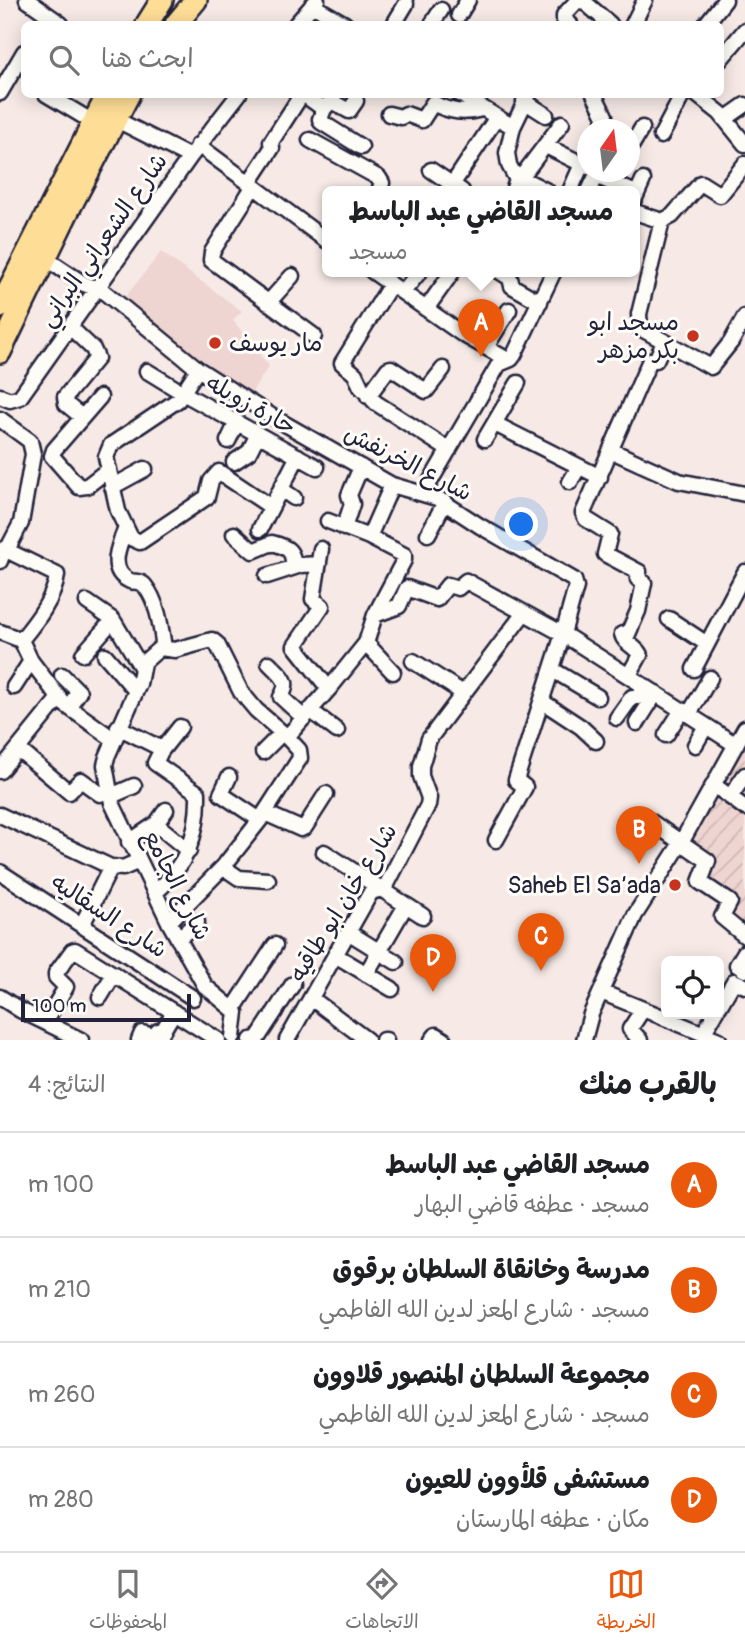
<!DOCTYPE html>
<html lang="ar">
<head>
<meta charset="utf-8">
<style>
	:root { --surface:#fff; --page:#f6f6f6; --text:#202124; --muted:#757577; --line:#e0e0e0; --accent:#ea580c }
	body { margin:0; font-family:Pangolin,"Playpen Sans Arabic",sans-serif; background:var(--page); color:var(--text); direction:rtl }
	.controls { position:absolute; right:21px; bottom:21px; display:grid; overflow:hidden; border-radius:10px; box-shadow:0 4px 18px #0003 }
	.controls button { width:63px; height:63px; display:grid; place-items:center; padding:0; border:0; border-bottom:2px solid var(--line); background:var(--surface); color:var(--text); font:35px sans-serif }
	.compass { position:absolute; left:577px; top:119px; width:63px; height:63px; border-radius:50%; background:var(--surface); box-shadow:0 4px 18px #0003; rotate:14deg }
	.scale { position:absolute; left:21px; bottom:18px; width:170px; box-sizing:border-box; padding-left:7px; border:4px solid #22223b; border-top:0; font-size:19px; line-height:24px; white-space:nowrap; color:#22223b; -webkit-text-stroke:5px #fdfcf7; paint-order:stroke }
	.you { position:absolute; left:522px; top:525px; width:24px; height:24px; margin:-18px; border:5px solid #fff; border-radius:50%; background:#1a73e8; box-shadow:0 0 0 10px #1a73e833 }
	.badge { display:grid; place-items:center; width:46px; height:46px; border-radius:50%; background:var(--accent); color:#fff; font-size:23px; font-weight:700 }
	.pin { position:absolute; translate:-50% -58px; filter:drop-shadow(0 2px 4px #0008) }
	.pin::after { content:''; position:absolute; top:37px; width:24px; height:21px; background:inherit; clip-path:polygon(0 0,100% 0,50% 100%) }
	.popup { position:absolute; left:322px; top:186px; width:318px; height:91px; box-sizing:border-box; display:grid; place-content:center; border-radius:10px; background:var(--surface); filter:drop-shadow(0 2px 5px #0005); font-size:23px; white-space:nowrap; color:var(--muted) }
	.popup b { font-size:26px; color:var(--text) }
	.popup::after { content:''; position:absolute; left:50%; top:100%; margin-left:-14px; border:14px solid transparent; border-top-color:var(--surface) }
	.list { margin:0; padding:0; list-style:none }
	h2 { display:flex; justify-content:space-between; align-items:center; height:91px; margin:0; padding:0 28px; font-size:30px }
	h2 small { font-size:23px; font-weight:400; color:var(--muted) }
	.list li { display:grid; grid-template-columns:46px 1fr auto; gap:21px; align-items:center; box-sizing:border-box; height:105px; padding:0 28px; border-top:2px solid var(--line) }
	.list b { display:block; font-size:26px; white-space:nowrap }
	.list p { margin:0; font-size:23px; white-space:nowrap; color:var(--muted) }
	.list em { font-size:23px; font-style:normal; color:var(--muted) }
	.icon { flex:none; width:38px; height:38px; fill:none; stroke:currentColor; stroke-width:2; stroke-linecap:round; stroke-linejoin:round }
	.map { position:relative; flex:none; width:745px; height:1040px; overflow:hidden; direction:ltr }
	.search { position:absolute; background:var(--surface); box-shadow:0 4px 18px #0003; left:21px; right:21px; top:21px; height:77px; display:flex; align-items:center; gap:18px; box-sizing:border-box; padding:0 24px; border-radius:10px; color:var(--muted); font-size:26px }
	.sheet { height:511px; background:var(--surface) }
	nav { display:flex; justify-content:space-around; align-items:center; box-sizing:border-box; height:98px; border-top:2px solid var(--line); background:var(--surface); font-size:19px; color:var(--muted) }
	nav a { display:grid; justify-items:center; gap:4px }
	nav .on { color:var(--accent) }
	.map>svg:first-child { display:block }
</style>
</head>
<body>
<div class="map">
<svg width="745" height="1040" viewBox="0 0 745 1040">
	<defs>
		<pattern id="industrial-furrows" width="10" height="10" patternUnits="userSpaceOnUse" patternTransform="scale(1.75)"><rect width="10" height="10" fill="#efd5d1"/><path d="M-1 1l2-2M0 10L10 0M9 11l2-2" fill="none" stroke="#cdb7b4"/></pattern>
	</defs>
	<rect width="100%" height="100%" fill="#f7eae6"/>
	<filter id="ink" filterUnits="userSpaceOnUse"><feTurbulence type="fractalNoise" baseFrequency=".0143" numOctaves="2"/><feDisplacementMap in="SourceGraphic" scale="14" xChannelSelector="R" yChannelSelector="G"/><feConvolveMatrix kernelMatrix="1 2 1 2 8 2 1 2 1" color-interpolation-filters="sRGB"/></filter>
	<g filter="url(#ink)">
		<path fill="#efd5d1" d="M 161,252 L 242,311 L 233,320 L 269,366 L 250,395 L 122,301 Z"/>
		<path fill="url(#industrial-furrows)" d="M 745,732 L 745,937 L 720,918 L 729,904 L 699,882 L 707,861 L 683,846 Z"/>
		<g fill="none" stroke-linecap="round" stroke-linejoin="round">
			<defs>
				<path id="street" d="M 27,0 L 61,24
					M 582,0 L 610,24
					M 312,5 L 345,24
					M 459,15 L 468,0
					M 296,24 L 317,0
					M 394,24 L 406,4
					M 432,24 L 441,10
					M 570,24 L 564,20 L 564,15 L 578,0
					M 633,24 L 645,0
					M 706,24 L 725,0
					M 720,60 L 745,30
					M 0,93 L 24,52
					M 46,94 L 93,122
					M 303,94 L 324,109 L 331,101 L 349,111 L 356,101
					M 460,94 L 513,127 L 507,153 L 509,165 L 517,180 L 513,191
					M 594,94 L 605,116 L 603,128
					M 696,94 L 720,113 L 745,144
					M 524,101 L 546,115
					M 324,109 L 320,119 L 321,122 L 361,147
					M 389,114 L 401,117 L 406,114 L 422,120 L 433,103 C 450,112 464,114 482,109
					M 115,119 L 190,157
					M 725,119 L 745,105
					M 513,127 L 529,94
					M 661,136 L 683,94
					M 310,140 L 379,178 L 382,183 L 379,191
					M 198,145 L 327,241
					M 546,146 L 588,167
					M 630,148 L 642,128
					M 431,170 L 462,191
					M 597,172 L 603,179 L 631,191
					M 521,178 L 547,191
					M 249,183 L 272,148 L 271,142 L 302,94
					M 516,184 L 562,123
					M 253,187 L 212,252 L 211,260 L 314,336
					M 448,191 L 497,117
					M 570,191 L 582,164
					M 589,191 L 598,172
					M 635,198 L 643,180
					M 635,212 L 662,221
					M 662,221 L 639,314 L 640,328 L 711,367 L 731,342 L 745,317
					M 662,221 L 672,216 L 701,183 L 720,195 L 745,164
					M 45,258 L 84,284 L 103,291 L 198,369 L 273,417 L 392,485 L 437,498 L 480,526 L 574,580 L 576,587 L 563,634 L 736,745
					M 372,271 L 462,334 L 508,360
					M 499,271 L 510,278 L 512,286 L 540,302
					M 391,284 L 342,363 L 355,374 L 361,387 L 376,403 L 449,450
					M 403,292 L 420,271
					M 268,303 L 292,276
					M 426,309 L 453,271
					M 70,327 L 93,349 L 97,358 L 65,397 L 66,404 L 82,417
					M 486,347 L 509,310
					M 198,369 L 178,400 L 111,445 L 106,457 L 118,511 L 131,538 L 140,542 L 207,497 L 211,481 L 219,472 L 271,507
					M 147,371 L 183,393 L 317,467
					M 0,396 L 10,400 L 20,397 L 190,157 L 239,94
					M 368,396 L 388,369 L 391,368 L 426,391 L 443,369
					M 100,397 L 54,450 L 52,456 L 79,487 L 87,486 L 109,469
					M 0,419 L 30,441 L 33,454 L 21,523 L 7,550
					M 495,424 L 600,477
					M 485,439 L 518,383
					M 228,441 L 237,422
					M 612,451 L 679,481 L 745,494
					M 234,462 L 249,452 L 258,434
					M 570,482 L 579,467
					M 112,487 L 145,469
					M 281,489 L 294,498
					M 424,492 L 499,364 L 511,359 L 514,355 L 554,271
					M 126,528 C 119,544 107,571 130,581 C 136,583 140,580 145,586 C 158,602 161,628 164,648
					M 344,528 L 352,504 L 349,495 L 361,467
					M 260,529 L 298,456
					M 234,534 L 253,551 L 272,543 C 288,547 294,551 293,567
					M 428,534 L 445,502
					M 369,537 L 392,485
					M 321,549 L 313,599 L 322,606 L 295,646 L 329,689
					M 0,561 L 4,549 L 57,575 C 55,598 35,623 21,640
					M 267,576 L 301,565 L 319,564
					M 87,602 L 113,620 L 141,667
					M 375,615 L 399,606 L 407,588 L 437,599 L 448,585 L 458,588 L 466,581 L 563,634 L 516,780 L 525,787 L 496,840
					M 669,619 L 707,644
					M 0,632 L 21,640 L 31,661 L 63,703 L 113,739
					M 366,643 L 393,672
					M 83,654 L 113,620
					M 105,655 L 136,691
					M 413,661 L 463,693
					M 269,663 C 282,677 291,680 281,697 L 304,718
					M 694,669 L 745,572
					M 553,670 L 598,697
					M 62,675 L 79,692 L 69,706
					M 629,675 L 640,655 C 636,646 624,644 622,634 L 628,634 L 638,611 L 644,583 L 638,579 L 639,572 L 605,554 L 610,534 L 586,519 L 583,513 L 650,360 L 656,360 L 664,342
					M 14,687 L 31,661
					M 543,702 L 581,727 L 596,741
					M 310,710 L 337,731
					M 689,714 L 710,678
					M 617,718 L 632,697 L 638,697 L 645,686
					M 637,723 L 656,693
					M 118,727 L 160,748 L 161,751 L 155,763 L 198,793 C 199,835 186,866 155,893
					M 666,735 L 682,710
					M 695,745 L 706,726
					M 18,749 L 69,792 L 81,780 L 100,794 L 110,790
					M 161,751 L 180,727
					M 263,752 L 282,733
					M 0,771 L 59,698
					M 229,777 L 221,794 L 260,820
					M 714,785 L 745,808
					M 111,796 L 134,786
					M 730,797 L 745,775
					M 265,813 L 301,829 L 305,827 L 326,794
					M 0,815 L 111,867 L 123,868 L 139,861
					M 650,821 L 708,861 L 700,882 L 730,902 L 722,917 L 745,936
					M 156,824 L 189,851
					M 129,842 L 156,824 L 166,810
					M 324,852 L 423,916
					M 223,867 L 239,878 L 268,880
					M 0,872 L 193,998
					M 169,922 L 223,867 L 260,820 L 300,758 L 299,750 L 287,737 L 329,689 L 366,643 L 375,615 L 404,560 L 404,555 L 369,537 L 328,521
					M 82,925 L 111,867
					M 348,932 L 396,962
					M 178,939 L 197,922
					M 745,952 L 737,965 L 745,970
					M 335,955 L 392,989
					M 366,974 L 406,905
					M 601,992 L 719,1040
					M 0,997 L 20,1010 L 81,1040
					M 100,997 L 114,974
					M 311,998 L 367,1040
					M 719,1007 L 734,981 L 745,986
					M 234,1008 L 275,945
					M 45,1022 L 66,987 L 56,977 L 56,973 L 72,951 L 75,950 L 218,1040
					M 703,1034 L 715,1014
					M 233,1037 L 236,1012 L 205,986 L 169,922 L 112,803 L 105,765 L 107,757 L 139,684 L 143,663 L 160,648 L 175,650 L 212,640 L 217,644 L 241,692 L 256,710 L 287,737
					M 139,1040 L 142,1033 L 154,1036 L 158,1031 L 162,1032 L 174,1012
					M 251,1040 L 257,1039 L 293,984
					M 287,1040 L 371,892 L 385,888 L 428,805 L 429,798 L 421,776 L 421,766 L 429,739 L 524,613
					M 383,1040 L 386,1040
					M 432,1040 L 436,1035 L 444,1040
					M 584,1040 L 591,1014 L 635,915 L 681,843 L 745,728
					M 640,1040 L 630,1029 L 643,1009"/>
				<path id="primary" d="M 147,24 L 162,0
					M 176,24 L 196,0
					M 0,307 L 108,94
					M 0,352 L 68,211 L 129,94"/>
			</defs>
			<use href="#street" stroke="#22223b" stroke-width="19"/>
			<use href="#primary" stroke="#22223b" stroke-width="26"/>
			<use href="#street" stroke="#fdfcf7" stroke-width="14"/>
			<use href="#primary" stroke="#fedd96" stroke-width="21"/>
		</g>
	</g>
	<g fill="#c8321e" stroke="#fdfcf7" stroke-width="2.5">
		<circle cx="693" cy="336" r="7"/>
		<circle cx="215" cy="343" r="7"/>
		<circle cx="675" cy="885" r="7"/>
	</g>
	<g text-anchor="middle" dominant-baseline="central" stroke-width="6" stroke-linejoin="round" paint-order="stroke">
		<g font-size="24" fill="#22223b" stroke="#fdfcf7">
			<text transform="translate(103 240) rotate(-55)">شارع الشعراني البراني</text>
			<text transform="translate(251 405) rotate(29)">حارة زويله</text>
			<text transform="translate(408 463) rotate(27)">شارع الخرنفش</text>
			<text transform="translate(177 885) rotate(63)">شارع الجامع</text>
			<text transform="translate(343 903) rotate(-58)">شارع خان ابو طاقيه</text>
			<text transform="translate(109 916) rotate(33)">شارع السقاليه</text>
		</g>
		<g font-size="24" fill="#22223b" stroke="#fdfcf7" text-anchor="end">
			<text x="679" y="322">مسجد ابو<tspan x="679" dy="28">بكر مزهر</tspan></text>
			<text x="229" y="343" text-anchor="start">مار يوسف</text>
			<text x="661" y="885">Saheb El Sa’ada</text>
		</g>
	</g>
</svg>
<div class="controls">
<button><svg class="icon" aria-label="locate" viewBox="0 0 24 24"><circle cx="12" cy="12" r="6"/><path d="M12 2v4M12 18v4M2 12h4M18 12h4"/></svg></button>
</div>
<svg class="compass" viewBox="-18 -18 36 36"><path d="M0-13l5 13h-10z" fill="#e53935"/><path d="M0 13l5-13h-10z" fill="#757577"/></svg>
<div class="scale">100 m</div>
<div class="you"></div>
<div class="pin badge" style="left:481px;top:357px">A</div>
<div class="popup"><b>مسجد القاضي عبد الباسط</b>مسجد</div>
<div class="pin badge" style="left:639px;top:864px">B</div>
<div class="pin badge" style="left:541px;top:971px">C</div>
<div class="pin badge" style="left:433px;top:992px">D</div>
<div class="search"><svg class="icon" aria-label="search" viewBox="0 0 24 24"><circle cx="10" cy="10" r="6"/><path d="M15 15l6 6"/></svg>ابحث هنا</div>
</div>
<section class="sheet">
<h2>بالقرب منك<small>النتائج: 4</small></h2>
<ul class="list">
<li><span class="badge">A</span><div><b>مسجد القاضي عبد الباسط</b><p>مسجد · عطفه قاضي البهار</p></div><em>100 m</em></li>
<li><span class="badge">B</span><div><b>مدرسة وخانقاة السلطان برقوق</b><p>مسجد · شارع المعز لدين الله الفاطمي</p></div><em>210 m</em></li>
<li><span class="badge">C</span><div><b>مجموعة السلطان المنصور قلاوون</b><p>مسجد · شارع المعز لدين الله الفاطمي</p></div><em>260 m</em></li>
<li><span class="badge">D</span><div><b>مستشفى قلأوون للعيون</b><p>مكان · عطفه المارستان</p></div><em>280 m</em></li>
</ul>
</section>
<nav>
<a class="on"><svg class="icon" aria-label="map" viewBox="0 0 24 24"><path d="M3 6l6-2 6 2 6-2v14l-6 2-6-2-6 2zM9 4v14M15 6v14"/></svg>الخريطة</a>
<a><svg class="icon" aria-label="directions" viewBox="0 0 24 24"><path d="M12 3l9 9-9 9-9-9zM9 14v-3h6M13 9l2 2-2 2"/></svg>الاتجاهات</a>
<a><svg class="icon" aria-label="saved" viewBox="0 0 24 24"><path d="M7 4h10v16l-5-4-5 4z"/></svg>المحفوظات</a>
</nav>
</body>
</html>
